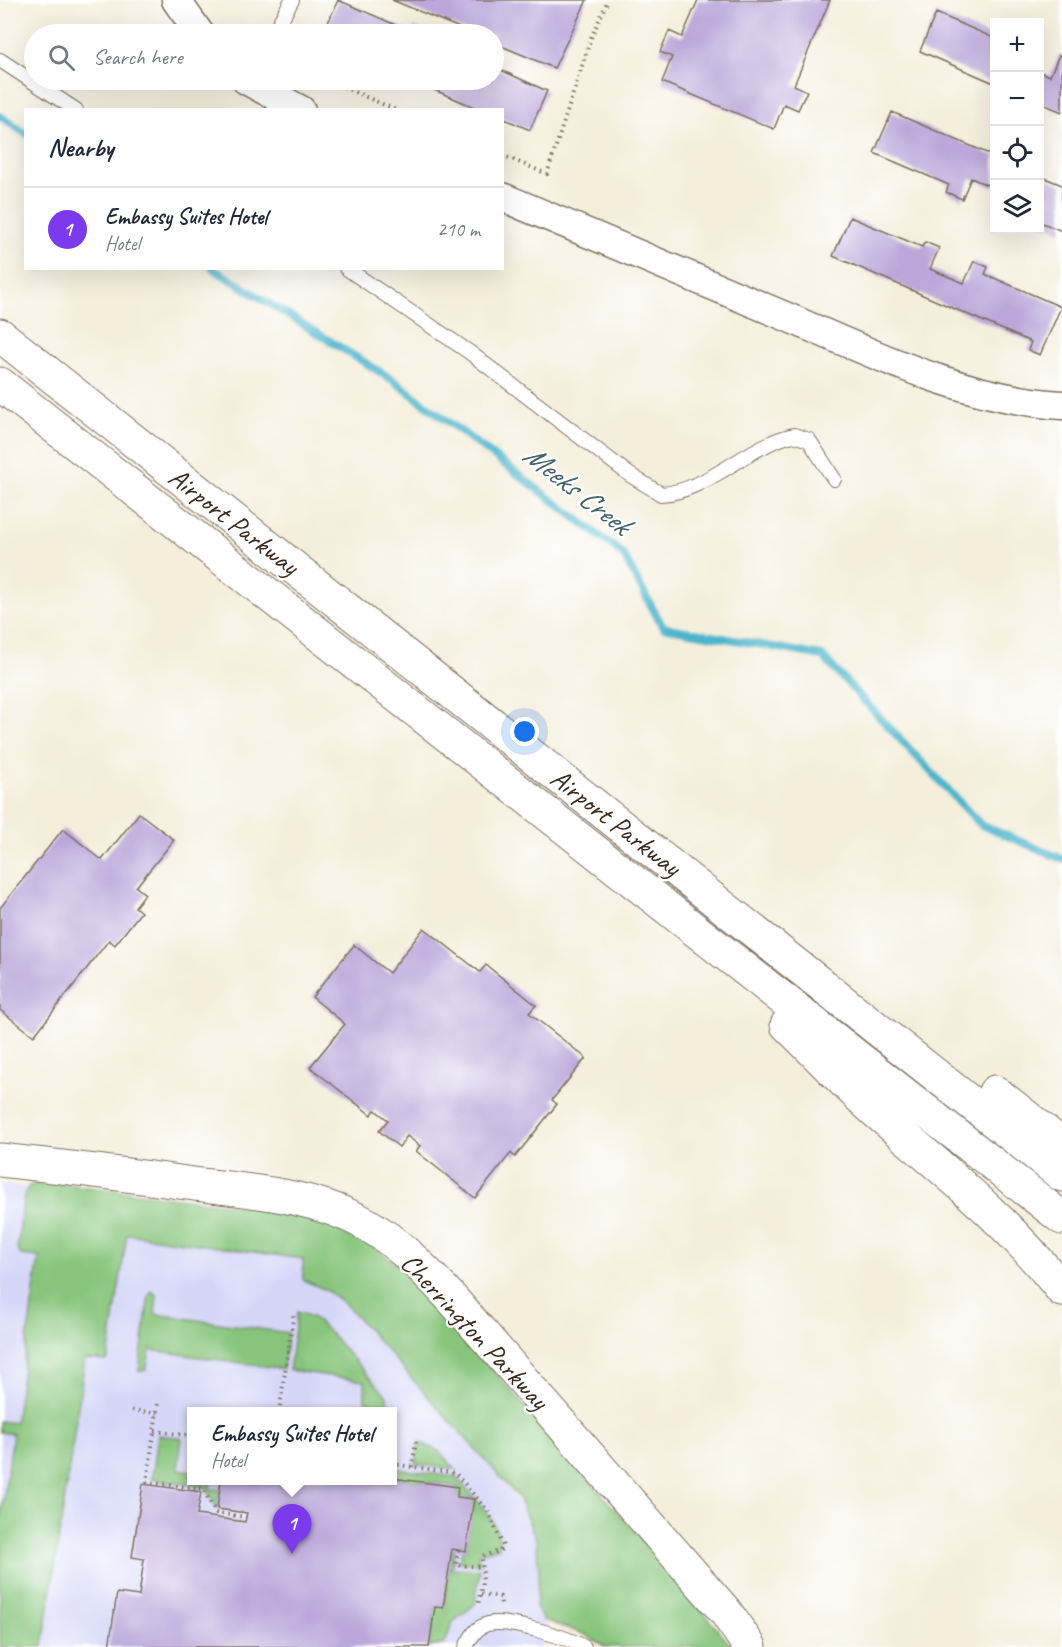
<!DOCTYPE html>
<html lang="en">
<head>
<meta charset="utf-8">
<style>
	:root { --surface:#fff; --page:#f2f2f3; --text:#1f2937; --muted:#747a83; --line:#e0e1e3; --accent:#7c3aed }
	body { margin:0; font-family:Caveat,sans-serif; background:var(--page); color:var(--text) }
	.controls { position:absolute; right:18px; top:18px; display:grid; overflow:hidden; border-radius:0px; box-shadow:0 6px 24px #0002 }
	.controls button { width:54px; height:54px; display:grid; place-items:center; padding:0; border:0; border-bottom:2px solid var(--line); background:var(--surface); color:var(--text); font:30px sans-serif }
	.you { position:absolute; left:525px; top:732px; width:21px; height:21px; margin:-15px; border:4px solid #fff; border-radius:50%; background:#1a73e8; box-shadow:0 0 0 9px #1a73e833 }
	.badge { display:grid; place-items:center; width:39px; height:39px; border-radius:50%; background:var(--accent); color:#fff; font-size:20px; font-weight:700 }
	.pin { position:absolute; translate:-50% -50px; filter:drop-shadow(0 2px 3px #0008) }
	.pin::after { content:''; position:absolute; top:32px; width:21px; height:18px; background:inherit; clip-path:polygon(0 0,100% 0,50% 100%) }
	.popup { position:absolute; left:187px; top:1407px; width:210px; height:78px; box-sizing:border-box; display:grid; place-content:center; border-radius:0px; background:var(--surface); filter:drop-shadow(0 2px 4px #0005); font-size:20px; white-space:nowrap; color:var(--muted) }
	.popup b { font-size:22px; color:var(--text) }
	.popup::after { content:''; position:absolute; left:50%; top:100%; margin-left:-12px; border:12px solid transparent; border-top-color:var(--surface) }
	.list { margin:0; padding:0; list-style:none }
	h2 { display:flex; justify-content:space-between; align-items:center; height:78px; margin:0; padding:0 24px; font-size:26px }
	h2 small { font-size:20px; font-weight:400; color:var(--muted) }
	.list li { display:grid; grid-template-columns:39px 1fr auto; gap:18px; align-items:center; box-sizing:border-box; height:84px; padding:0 24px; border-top:2px solid var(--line) }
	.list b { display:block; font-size:22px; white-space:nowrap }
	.list p { margin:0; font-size:20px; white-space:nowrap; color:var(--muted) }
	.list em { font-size:20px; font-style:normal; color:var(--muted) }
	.icon { flex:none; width:33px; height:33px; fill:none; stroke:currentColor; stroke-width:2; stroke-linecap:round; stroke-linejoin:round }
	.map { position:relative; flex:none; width:1062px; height:1647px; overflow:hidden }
	.search { position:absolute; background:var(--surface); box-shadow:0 6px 24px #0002; left:24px; top:24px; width:480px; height:66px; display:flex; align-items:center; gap:15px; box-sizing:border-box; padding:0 21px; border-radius:33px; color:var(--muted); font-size:22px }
	.panel { position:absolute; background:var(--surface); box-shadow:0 6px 24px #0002; left:24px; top:108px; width:480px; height:162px; border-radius:0px }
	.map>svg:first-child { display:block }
</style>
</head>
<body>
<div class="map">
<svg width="1062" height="1647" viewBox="0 0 1062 1647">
	<rect width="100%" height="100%" fill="#fff"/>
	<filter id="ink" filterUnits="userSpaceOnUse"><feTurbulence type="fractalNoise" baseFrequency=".0167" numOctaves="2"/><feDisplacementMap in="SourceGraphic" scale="12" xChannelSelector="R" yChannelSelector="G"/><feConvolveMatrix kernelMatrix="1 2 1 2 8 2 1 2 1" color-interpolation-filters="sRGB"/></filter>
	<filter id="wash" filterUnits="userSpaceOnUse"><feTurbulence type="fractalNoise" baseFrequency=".008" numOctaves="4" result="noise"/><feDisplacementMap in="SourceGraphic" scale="24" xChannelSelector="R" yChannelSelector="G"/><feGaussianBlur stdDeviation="1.35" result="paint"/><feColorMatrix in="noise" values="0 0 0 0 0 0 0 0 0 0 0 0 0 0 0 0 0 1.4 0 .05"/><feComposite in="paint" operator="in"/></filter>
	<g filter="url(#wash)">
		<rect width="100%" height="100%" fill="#f4eedb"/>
		<path fill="#d6d7f8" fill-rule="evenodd" d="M 0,1184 L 73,1194 L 0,1647 Z
			M 101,1224 L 307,1252 L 451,1411 L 552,1548 L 544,1647 L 37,1647 ZM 192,1412 L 392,1412 L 392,1480 L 192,1480 Z"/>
		<path fill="#87c57c" stroke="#61784d" stroke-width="1.5" d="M 39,1181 L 291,1212 L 335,1226 L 356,1236 L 395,1262 L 429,1298 L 672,1574 L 732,1647 L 606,1647 L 584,1634 L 543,1620 L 536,1607 L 539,1569 L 536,1539 L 518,1497 L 346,1305 L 326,1290 L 303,1280 L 303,1259 L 127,1234 L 108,1359 L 105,1361 L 85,1359 L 43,1647 L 0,1647 L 0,1524 L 13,1434 L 0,1432 L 0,1421 L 15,1423 L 39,1257 L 21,1255 L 17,1249 L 24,1195 L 28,1187 Z
			M 152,1291 L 157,1296 L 155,1314 L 288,1333 L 283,1369 L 150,1350 L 146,1370 L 139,1371 L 149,1295 Z
			M 297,1312 L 312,1317 L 324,1327 L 387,1396 L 388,1405 L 384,1407 L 365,1402 L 365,1381 L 289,1370 Z
			M 158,1435 L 182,1438 L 178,1469 L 191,1471 L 191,1481 L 211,1484 L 210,1489 L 220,1490 L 217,1509 L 205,1487 L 152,1479 Z
			M 419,1442 L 439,1451 L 455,1469 L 416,1464 Z
			M 393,1468 L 455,1477 C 470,1492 503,1524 499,1547 L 478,1554 L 480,1564 L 459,1562 L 462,1550 L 466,1550 L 473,1499 L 457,1497 L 458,1487 L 393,1478 Z
			M 452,1549 L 455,1549 L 452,1568 L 480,1570 L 475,1604 L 452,1623 L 445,1644 L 429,1647 L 435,1607 L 444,1607 Z"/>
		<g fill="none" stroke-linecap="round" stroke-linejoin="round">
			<path stroke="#4db5cb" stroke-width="8" d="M 0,116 L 26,134
				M 212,268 L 393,380 L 622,553 L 663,627 L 822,656 L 981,825 L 1062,859"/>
		</g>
		<g id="blocks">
			<path fill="#bba7da" d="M 338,0 L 412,32 L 414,26 L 428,32 L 427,34 L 323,34 Z
				M 392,0 L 587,0 L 554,68 L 494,43 L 494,34 L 474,34 Z
				M 698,0 L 830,0 L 794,85 L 807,91 L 798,110 L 784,104 L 774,129 L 662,82 L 672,57 L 660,52 L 669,31 L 682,37 Z
				M 936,13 L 994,38 L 994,83 L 920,51 Z
				M 1059,55 L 1062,56 L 1062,112 L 1040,103 L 1040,72 L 1050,76 Z
				M 494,67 L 547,91 L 530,130 L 502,118 L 502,110 L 481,110 L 411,80 L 494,80 Z
				M 892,112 L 994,156 L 994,188 L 971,178 L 962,199 L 946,192 L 949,185 L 874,153 Z
				M 1040,176 L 1062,185 L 1062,231 L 1040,222 Z
				M 850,217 L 922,247 L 925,242 L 939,248 L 930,269 L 964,283 L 974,261 L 988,267 L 985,274 L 1061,307 L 1040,355 L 1028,350 L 1031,342 L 833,256 Z
				M 139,813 L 174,840 L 136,887 L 145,894 L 135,907 L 141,912 L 115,945 L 109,940 L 34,1036 L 0,1010 L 0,908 L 63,829 L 102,860 Z
				M 424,928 L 480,972 L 486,965 L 536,1005 L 529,1013 L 586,1058 L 552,1100 L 557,1104 L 515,1157 L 511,1153 L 475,1198 L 416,1151 L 420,1146 L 407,1136 L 399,1147 L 379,1131 L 388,1120 L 375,1110 L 371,1115 L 310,1067 L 345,1024 L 312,997 L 354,945 L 389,973 Z
				M 392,1478 L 458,1487 L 457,1497 L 474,1499 L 466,1551 L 452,1549 L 443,1608 L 435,1607 L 429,1647 L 109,1647 L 117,1593 L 139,1596 L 144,1559 L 132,1557 L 143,1484 L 201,1492 L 197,1515 L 245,1522 L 247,1513 L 217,1509 L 221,1480 Z"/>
		</g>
	</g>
	<g filter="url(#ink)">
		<use href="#blocks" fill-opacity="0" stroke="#7c6f60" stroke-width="1.5"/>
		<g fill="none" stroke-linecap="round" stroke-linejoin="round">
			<defs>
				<path id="service" d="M 273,34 L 292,0
					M 0,60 L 76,110
					M 346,268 L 469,352 L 630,475 L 661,494 C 707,492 749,444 794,435 L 809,440 L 834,479
					M 466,1647 C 471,1637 476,1627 488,1624 C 507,1619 567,1637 584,1647"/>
				<path id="minor" d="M 176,0 L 200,34
					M 246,80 L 301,110
					M 502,197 C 597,237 692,277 787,317 C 876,355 965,399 1062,405"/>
				<path id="tertiary" d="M 0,1160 C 65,1167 130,1175 194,1184 C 252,1191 314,1195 366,1224 C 399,1243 426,1271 452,1299 L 725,1611 L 750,1647"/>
				<path id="motorway" d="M 0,335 L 1062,1175
					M 0,384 L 1062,1218
					M 787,1025 C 818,1055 848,1088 882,1117 C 945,1171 1010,1223 1062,1290
					M 995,1092 L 1062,1145"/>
			</defs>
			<use href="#service" stroke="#7c6f60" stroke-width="16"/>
			<use href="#minor" stroke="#7c6f60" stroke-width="31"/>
			<use href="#tertiary" stroke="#7c6f60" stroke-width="35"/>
			<use href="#motorway" stroke="#7c6f60" stroke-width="35"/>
			<path stroke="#7c6f60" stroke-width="4" stroke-dasharray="1.5 4.5" stroke-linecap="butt" d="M 313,34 L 317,26
				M 327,80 L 396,110
				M 502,155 L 547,174 L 591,38 L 608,0
				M 158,1404 L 147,1482 L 203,1489 L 216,1513 L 246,1517
				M 132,1410 L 157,1414
				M 279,1412 L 294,1312
				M 155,1431 L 192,1436
				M 392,1464 L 455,1473 L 488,1511 L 503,1546 L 500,1551 L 482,1556 L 483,1577 L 478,1606
				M 412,1467 L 416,1442
				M 458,1550 L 456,1565 L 483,1567
				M 481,1594 L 500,1597 L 501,1604"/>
			<use href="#service" stroke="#fff" stroke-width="14"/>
			<use href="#minor" stroke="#fff" stroke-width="28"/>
			<use href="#tertiary" stroke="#fff" stroke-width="33"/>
			<use href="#motorway" stroke="#fff" stroke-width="33"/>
		</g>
	</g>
	<g text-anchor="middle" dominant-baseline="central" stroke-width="4.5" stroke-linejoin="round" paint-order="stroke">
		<g font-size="28" fill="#3b2a1e" stroke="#fff">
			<text transform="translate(234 521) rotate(38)">Airport Parkway</text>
			<text transform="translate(616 822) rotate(38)">Airport Parkway</text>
			<text transform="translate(475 1331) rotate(47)">Cherrington Parkway</text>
		</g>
		<g font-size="30" font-style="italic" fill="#426263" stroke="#fff">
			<text transform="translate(577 489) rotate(38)">Meeks Creek</text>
		</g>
	</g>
</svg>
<div class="controls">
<button>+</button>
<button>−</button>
<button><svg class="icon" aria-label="locate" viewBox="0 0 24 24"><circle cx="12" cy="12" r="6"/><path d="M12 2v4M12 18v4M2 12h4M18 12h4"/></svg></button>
<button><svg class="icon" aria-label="layers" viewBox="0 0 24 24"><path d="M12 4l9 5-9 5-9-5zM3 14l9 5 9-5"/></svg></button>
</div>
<div class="you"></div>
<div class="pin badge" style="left:292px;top:1554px">1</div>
<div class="popup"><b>Embassy Suites Hotel</b>Hotel</div>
<div class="search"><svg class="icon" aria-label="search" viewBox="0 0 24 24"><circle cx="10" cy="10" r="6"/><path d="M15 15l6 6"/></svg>Search here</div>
<section class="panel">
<h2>Nearby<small></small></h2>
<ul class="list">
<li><span class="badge">1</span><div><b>Embassy Suites Hotel</b><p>Hotel</p></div><em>210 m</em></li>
</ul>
</section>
</div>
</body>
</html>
